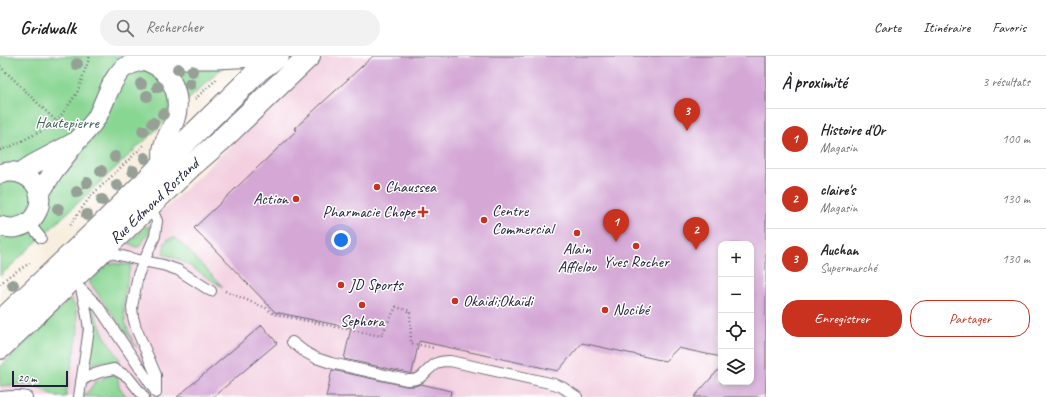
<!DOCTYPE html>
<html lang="fr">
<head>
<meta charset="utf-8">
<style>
	:root { --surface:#fff; --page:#f2f2f2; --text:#202124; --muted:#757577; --line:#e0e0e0; --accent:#c8321e }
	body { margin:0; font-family:Caveat,sans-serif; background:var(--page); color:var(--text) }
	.controls { position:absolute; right:12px; bottom:12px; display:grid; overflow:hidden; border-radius:8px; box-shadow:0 2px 6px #0003 }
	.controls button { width:36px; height:36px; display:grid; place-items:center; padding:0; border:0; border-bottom:1px solid var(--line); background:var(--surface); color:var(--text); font:20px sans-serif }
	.scale { position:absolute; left:12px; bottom:10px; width:56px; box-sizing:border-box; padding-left:4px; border:2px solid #22223b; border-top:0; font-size:11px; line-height:14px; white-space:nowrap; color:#22223b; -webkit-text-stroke:3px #fff; paint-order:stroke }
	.you { position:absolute; left:341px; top:184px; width:14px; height:14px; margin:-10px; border:3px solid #fff; border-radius:50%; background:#1a73e8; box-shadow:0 0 0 6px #1a73e833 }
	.badge { display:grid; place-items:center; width:26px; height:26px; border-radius:50%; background:var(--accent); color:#fff; font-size:13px; font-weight:700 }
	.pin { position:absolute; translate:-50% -33px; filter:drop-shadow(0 1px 2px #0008) }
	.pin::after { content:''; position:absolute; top:21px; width:14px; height:12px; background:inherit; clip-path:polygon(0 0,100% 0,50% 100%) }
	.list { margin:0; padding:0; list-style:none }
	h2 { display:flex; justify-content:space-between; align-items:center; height:52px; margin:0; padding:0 16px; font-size:17px }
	h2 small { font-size:13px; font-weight:400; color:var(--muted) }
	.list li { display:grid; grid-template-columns:26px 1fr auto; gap:12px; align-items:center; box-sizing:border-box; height:60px; padding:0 16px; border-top:1px solid var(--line) }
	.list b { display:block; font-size:15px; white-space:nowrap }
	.list p { margin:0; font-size:13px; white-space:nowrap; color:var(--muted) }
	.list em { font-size:13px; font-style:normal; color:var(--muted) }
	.actions { display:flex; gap:8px; padding:12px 16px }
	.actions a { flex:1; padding:9px 0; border:1px solid var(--accent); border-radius:16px; text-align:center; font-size:14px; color:var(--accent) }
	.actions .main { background:var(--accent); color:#fff }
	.icon { flex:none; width:22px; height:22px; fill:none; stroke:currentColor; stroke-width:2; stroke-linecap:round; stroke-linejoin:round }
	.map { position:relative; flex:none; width:766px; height:341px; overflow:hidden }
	header { display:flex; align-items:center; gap:24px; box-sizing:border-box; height:56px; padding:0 20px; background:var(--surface); border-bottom:1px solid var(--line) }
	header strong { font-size:19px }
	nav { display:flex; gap:22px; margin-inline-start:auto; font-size:14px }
	.search { width:280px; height:36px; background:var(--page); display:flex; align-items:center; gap:10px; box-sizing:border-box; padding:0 14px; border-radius:22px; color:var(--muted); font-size:15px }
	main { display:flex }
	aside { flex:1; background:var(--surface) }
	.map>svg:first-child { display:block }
</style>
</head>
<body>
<header>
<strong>Gridwalk</strong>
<div class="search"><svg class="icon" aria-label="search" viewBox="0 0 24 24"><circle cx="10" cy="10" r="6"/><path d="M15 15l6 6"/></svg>Rechercher</div>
<nav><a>Carte</a><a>Itinéraire</a><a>Favoris</a></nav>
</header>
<main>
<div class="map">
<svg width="766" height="341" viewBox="0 0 766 341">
	<rect width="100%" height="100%" fill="#fff"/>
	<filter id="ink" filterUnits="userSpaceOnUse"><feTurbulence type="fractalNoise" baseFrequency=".025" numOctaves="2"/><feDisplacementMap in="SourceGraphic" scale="8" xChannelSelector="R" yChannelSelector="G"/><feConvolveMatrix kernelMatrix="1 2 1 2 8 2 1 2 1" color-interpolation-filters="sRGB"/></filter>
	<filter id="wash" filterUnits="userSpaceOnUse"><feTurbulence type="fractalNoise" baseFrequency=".012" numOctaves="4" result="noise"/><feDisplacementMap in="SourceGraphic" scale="16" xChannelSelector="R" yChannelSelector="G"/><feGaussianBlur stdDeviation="0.9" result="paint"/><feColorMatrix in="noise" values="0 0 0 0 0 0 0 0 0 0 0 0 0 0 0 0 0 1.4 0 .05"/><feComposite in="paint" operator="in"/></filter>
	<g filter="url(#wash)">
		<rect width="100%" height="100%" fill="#f8eedf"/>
		<path fill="#f3cfdf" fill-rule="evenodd" d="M 324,0 L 766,0 L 766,341 L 0,341 L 0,311 ZM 721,188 L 751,188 L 751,326 L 721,326 Z"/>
		<path fill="#89d693" stroke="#567c67" d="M 0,0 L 235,0 L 0,220 Z
			M 148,169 L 150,173 L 148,178 L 139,191 L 136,191 L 129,187 Z
			M 172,182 L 176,182 L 180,186 L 223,231 C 203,220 186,204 163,198 L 165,186 L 168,183 Z
			M 109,207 L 131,209 C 126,226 122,245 125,263 C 126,273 132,283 137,292 L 89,226 Z
			M 70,243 C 73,247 75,250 76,254 C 83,279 68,315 66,341 L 57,341 L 40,332 L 33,330 L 21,328 L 0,330 L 0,311 Z
			M 87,244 L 93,253 L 104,279 L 120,304 L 116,306 C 103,304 99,305 87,310 Z
			M 112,318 L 118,321 L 119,331 L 127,341 L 83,341 L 83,338 L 88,336 L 95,326 L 105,322 Z"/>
		<g id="blocks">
			<path fill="#d4a7d5" d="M 373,0 L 766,0 L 766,341 L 694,341 L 721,311 L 721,326 L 751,326 L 751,188 L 721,188 L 721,301 L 678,292 L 665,305 L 582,287 L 558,315 L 419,285 L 412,317 L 408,317 L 344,303 L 351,272 L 275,256 L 194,172 L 297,74 L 294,73 Z
				M 262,269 L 277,287 L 213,341 L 177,341 Z
				M 332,314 L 406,330 L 414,330 L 421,328 L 451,335 L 450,341 L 326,341 Z"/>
		</g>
	</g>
	<g filter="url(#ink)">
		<use href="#blocks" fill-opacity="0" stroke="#6d6974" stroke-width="1"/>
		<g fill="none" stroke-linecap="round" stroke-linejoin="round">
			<defs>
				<path id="service" d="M 150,149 L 157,165 L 155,180 L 138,219 L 132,251 L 133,261 L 136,272 L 156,319 L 156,337
					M 29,167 L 41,182
					M 102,195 L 143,205 L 163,209 L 178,214 L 211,235
					M 81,233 L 98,250 L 156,336
					M 292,286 L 305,296 L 316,302 L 331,307 L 407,324 C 425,325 424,314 437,307 C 441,305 446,305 450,305 L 554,328 L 562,331 L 577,341
					M 81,325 C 91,318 102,315 114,313 L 128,321 L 144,341
					M 0,341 C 9,340 19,339 27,341
					M 79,341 L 89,273 L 86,254 L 81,233"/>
				<path id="minor" d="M 77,85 C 84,78 91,70 97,61 C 105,47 111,22 124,12 C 130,8 137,6 144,4
					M 163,108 C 163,103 162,97 163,92 C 165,82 172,73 175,63 C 181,45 175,25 161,13 C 156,9 150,7 144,4 L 157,3 L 217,3 L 256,1 L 262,0
					M 20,117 L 32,109 L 77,85 L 53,116 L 40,137
					M 0,118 C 8,115 16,115 24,119 C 55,134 37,182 0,170"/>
				<g id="tertiary">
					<path d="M 0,266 L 102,169 L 163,108 L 260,13 L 278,0"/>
					<path id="s1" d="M 0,292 L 189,112 L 219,86 L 309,0"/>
				</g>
			</defs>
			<use href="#service" stroke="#6d6974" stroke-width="12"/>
			<use href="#minor" stroke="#6d6974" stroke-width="21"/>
			<use href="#tertiary" stroke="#6d6974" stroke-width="24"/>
			<path stroke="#6d6974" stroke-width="2.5" stroke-dasharray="1 3" stroke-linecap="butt" d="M 0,10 L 57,66
				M 195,43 L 218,22
				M 0,94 L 10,91 L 55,68 L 77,37 L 90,0
				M 70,169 L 90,141 L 144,89
				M 0,228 L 9,220 L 30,207
				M 225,235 L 266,252 L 274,258 L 381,280 L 396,251 L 410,255 L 411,287 L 434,292"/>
			<use href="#service" stroke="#fff" stroke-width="10"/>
			<use href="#minor" stroke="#fff" stroke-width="19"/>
			<use href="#tertiary" stroke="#fff" stroke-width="22"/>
		</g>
		<g fill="#96a096">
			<circle cx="77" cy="8" r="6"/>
			<circle cx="178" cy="13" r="6"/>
			<circle cx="192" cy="15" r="6"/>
			<circle cx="141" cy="28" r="6"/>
			<circle cx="190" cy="28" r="6"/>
			<circle cx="158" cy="31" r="6"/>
			<circle cx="147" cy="40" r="6"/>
			<circle cx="163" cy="58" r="6"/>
			<circle cx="153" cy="67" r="6"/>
			<circle cx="143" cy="75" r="6"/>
			<circle cx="115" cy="101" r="6"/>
			<circle cx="145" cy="102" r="6"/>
			<circle cx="101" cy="115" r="6"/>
			<circle cx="133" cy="115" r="6"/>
			<circle cx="87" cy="127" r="6"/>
			<circle cx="117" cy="129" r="6"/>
			<circle cx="77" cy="136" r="6"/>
			<circle cx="102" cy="144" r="6"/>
			<circle cx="58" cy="153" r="6"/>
			<circle cx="87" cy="159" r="6"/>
			<circle cx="13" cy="229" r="6"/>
		</g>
	</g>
	<g fill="#c8321e" stroke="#fff" stroke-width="1.5">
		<circle cx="377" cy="131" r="4"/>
		<circle cx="296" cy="143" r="4"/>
		<path d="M421 150h4v4h4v4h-4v4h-4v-4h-4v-4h4z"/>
		<circle cx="484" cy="164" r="4"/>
		<circle cx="577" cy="177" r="4"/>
		<circle cx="636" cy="190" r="4"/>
		<circle cx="341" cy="229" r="4"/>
		<circle cx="455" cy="245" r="4"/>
		<circle cx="362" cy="249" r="4"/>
		<circle cx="605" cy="254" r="4"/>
	</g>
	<g text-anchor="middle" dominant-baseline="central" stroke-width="3" stroke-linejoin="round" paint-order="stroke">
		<g font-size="16" fill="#46615a" stroke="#fff">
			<text x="67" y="67">Hautepierre</text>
		</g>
		<g font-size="16" fill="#22223b" stroke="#fff" text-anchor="start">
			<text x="385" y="131">Chaussea</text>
			<text x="288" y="143" text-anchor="end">Action</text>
			<text x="492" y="155">Centre<tspan x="492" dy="18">Commercial</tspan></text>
			<text x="415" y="156" text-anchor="end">Pharmacie Chope</text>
			<text x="577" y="193" text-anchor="middle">Alain<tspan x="577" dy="18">Afflelou</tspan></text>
			<text x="636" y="206" text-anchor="middle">Yves Rocher</text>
			<text x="349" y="229">JD Sports</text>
			<text x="463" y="245">Okaidi;Okaïdi</text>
			<text x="613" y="254">Nocibé</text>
			<text x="362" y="265" text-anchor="middle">Sephora</text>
		</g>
		<g font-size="16" fill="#22223b" stroke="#fff">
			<text stroke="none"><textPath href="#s1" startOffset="213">Rue Edmond Rostand</textPath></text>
		</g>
	</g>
</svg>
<div class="controls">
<button>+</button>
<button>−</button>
<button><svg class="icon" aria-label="locate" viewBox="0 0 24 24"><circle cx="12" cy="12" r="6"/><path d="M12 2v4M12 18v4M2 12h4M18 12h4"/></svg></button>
<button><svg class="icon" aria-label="layers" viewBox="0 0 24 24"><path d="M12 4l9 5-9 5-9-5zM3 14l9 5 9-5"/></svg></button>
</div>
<div class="scale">20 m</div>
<div class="you"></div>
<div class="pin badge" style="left:616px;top:186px">1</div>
<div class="pin badge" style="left:696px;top:194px">2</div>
<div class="pin badge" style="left:687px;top:75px">3</div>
</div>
<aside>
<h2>À proximité<small>3 résultats</small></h2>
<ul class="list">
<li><span class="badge">1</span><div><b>Histoire d'Or</b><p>Magasin</p></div><em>100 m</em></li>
<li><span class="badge">2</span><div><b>claire's</b><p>Magasin</p></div><em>130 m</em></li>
<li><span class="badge">3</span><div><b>Auchan</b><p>Supermarché</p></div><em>130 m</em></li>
</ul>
<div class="actions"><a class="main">Enregistrer</a><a>Partager</a></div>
</aside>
</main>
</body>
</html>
